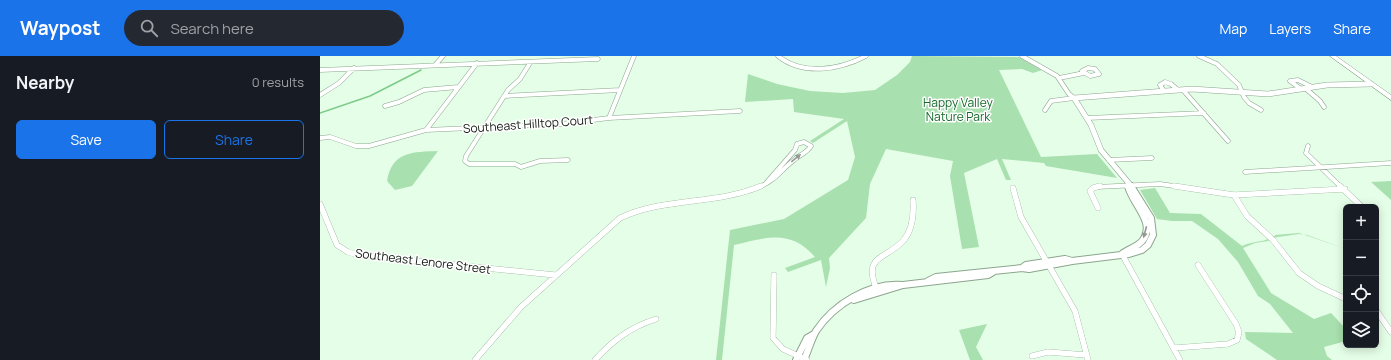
<!DOCTYPE html>
<html lang="en">
<head>
<meta charset="utf-8">
<style>
	:root { --surface:#171b24; --page:#242831; --text:#f1f3f6; --muted:#9ea1a6; --line:#363941; --accent:#1a73e8 }
	body { margin:0; font-family:Manrope,sans-serif; background:var(--page); color:var(--text) }
	.controls { position:absolute; right:12px; bottom:12px; display:grid; overflow:hidden; border-radius:6px; box-shadow:0 2px 10px #0003 }
	.controls button { width:36px; height:36px; display:grid; place-items:center; padding:0; border:0; border-bottom:1px solid var(--line); background:var(--surface); color:var(--text); font:20px sans-serif }
	.list { margin:0; padding:0; list-style:none }
	h2 { display:flex; justify-content:space-between; align-items:center; height:52px; margin:0; padding:0 16px; font-size:17px }
	h2 small { font-size:13px; font-weight:400; color:var(--muted) }
	.actions { display:flex; gap:8px; padding:12px 16px }
	.actions a { flex:1; padding:9px 0; border:1px solid var(--accent); border-radius:6px; text-align:center; font-size:14px; color:var(--accent) }
	.actions .main { background:var(--accent); color:#fff }
	.icon { flex:none; width:22px; height:22px; fill:none; stroke:currentColor; stroke-width:2; stroke-linecap:round; stroke-linejoin:round }
	.map { position:relative; flex:none; width:1071px; height:304px; overflow:hidden }
	header { display:flex; align-items:center; gap:24px; box-sizing:border-box; height:56px; padding:0 20px; background:var(--accent); color:#fff }
	header strong { font-size:19px }
	nav { display:flex; gap:22px; margin-inline-start:auto; font-size:14px }
	.search { width:280px; height:36px; background:var(--page); display:flex; align-items:center; gap:10px; box-sizing:border-box; padding:0 14px; border-radius:22px; color:var(--muted); font-size:15px }
	main { display:flex }
	aside { flex:1; background:var(--surface) }
	.map>svg:first-child { display:block }
</style>
</head>
<body>
<header>
<strong>Waypost</strong>
<div class="search"><svg class="icon" aria-label="search" viewBox="0 0 24 24"><circle cx="10" cy="10" r="6"/><path d="M15 15l6 6"/></svg>Search here</div>
<nav><a>Map</a><a>Layers</a><a>Share</a></nav>
</header>
<main>
<aside>
<h2>Nearby<small>0 results</small></h2>
<ul class="list">
</ul>
<div class="actions"><a class="main">Save</a><a>Share</a></div>
</aside>
<div class="map">
<svg width="1071" height="304" viewBox="0 0 1071 304">
	<rect width="100%" height="100%" fill="#e5fee7"/>
	<path fill="#a9e0af" d="M 592,0 L 699,1 L 722,14 L 713,17 L 702,13 L 679,14 L 721,101 L 777,98 L 797,122 L 726,110 L 724,107 L 682,103 L 691,124 L 686,124 L 677,103 L 644,117 L 659,191 L 642,193 L 630,120 L 633,105 L 566,93 L 550,128 L 546,162 L 509,202 L 510,212 L 506,231 L 501,204 L 468,216 L 465,212 L 495,201 C 471,173 447,181 414,189 L 402,304 L 396,304 L 410,174 L 464,163 L 528,124 L 535,101 L 527,65 L 493,87 L 490,85 L 524,63 L 474,56 L 473,43 L 425,46 L 428,18 L 457,28 L 490,35 L 523,37 L 555,34 L 577,19 L 590,6 Z
		M 118,95 L 92,130 L 75,134 L 67,125 C 72,95 93,96 118,95 Z
		M 1071,125 L 1071,144 L 1051,126 Z
		M 835,132 L 850,157 L 881,158 L 922,190 C 929,187 935,186 942,185 C 947,184 951,181 955,180 L 955,179 L 979,177 L 1026,193 L 987,179 L 979,178 L 951,182 L 948,185 L 935,187 L 923,192 L 951,237 L 994,263 L 1011,257 L 1026,273 L 1026,285 L 1004,291 L 1007,300 L 1012,304 L 957,304 L 926,283 L 925,276 L 973,277 L 950,248 L 938,240 L 918,206 L 898,183 L 872,165 L 852,165 L 837,163 L 820,134 Z
		M 667,268 L 656,291 L 663,304 L 650,304 L 639,274 Z"/>
	<g fill="none" stroke-linecap="round" stroke-linejoin="round">
		<path stroke="#7dcb88" stroke-width="1.5" d="M 0,57 L 50,40 L 101,14"/>
		<defs>
			<path id="minor-far1" d="M 458,0 C 483,20 519,14 546,0
				M 702,0 L 737,20 L 749,38 L 754,42
				M 879,0 L 897,8 L 919,29 L 924,41 L 929,47 L 941,54
				M 210,7 L 200,23 L 188,34 L 146,100 L 145,105 L 149,108 L 195,108 L 201,111 L 220,105 L 248,104
				M 116,8 L 123,0
				M 768,12 L 775,13 L 779,18 L 770,20 L 762,15 Z
				M 0,14 L 278,3
				M 739,22 L 764,17
				M 985,32 L 1000,45 L 1004,51
				M 981,33 L 970,25 L 978,24 L 992,31
				M 863,34 L 908,85
				M 844,35 L 840,29 L 845,26 L 851,28 L 858,34
				M 0,39 L 19,27 L 34,12
				M 184,40 L 300,34
				M 65,50 L 79,46 L 104,34 L 138,31
				M 725,54 L 731,45 L 754,42
				M 289,62 L 314,0
				M 767,62 L 884,57
				M 106,74 L 157,7
				M 0,82 L 10,81 L 36,90 L 49,90 L 106,74 L 241,68 L 289,62 L 420,55
				M 988,90 L 986,97 L 1021,131
				M 789,104 L 832,102
				M 925,116 L 1071,107
				M 439,131 C 456,124 460,115 474,104 C 479,99 487,97 491,90 L 484,86 L 477,88 L 475,94 L 447,126
				M 776,131 L 840,128 L 861,131"/>
			<path id="minor" d="M 854,130 L 914,139 L 1025,133
				M 1020,130 L 1042,151
				M 693,132 L 701,161 L 755,255 L 768,304
				M 914,139 L 927,160 L 953,184 L 979,217 L 998,230 L 1026,243
				M 0,148 L 17,189 L 28,196 L 38,199 L 235,219
				M 778,152 L 770,135 L 773,132 L 780,130
				M 802,198 L 860,304
				M 454,219 L 453,282 L 463,293 L 487,304
				M 557,234 C 542,199 565,204 583,185 C 593,174 594,159 593,144
				M 1056,254 L 1071,276
				M 854,292 L 908,288 L 917,284 L 919,276 L 916,268 L 878,209
				M 712,300 L 728,296 L 766,299
				M 155,304 L 201,251 L 300,162 C 345,141 396,149 441,130
				M 275,304 C 293,284 311,271 336,263"/>
			<path id="tertiary-far1" d="M 808,129 L 808,131
				M 812,131 L 781,94 L 771,69 L 754,42 L 872,33 L 948,38 L 1007,29 L 1051,28"/>
			<path id="tertiary" d="M 802,198 C 808,193 818,191 823,184 C 836,166 812,148 808,130
				M 702,212 L 706,209 L 745,203 L 752,205 L 809,198 L 822,194 L 828,189 L 833,179 L 831,162 L 811,130
				M 608,225 L 616,221 L 702,212 L 709,213 L 752,205
				M 534,244 L 583,229 L 668,219 L 673,216
				M 476,304 L 487,282 L 494,278
				M 484,304 C 488,295 491,284 496,275 C 514,248 550,226 583,229"/>
			<path id="secondary" d="M 1010,0 L 1016,0 L 1071,39 L 1071,44 Z"/>
		</defs>
		<use href="#minor-far1" stroke="#8da58f" stroke-width="5"/>
		<use href="#minor" stroke="#8da58f" stroke-width="6"/>
		<use href="#tertiary-far1" stroke="#8da58f" stroke-width="6"/>
		<use href="#tertiary" stroke="#8da58f" stroke-width="8"/>
		<use href="#secondary" stroke="#8da58f" stroke-width="1"/>
		<use href="#minor-far1" stroke="#fff" stroke-width="4"/>
		<use href="#minor" stroke="#fff" stroke-width="5.5"/>
		<use href="#tertiary-far1" stroke="#fff" stroke-width="5"/>
		<use href="#tertiary" stroke="#fff" stroke-width="6"/>
		<use href="#secondary" fill="#fff" fill-rule="evenodd"/>
	</g>
	<defs><path id="oneway-solid" d="M-6-.8H1V-3.2L6.5 0L1 3.2V.8H-6Z"/></defs>
	<g fill="#949895">
		<use href="#oneway-solid" transform="translate(476 102) rotate(-39)"/>
		<use href="#oneway-solid" transform="translate(825 176) rotate(105)"/>
	</g>
	<g text-anchor="middle" dominant-baseline="central" stroke-width="3" stroke-linejoin="round" paint-order="stroke">
		<g font-size="12" fill="#16692b" stroke="#fff">
			<text x="638" y="46">Happy Valley<tspan x="638" dy="14">Nature Park</tspan></text>
		</g>
		<g font-size="12" fill="#121b13" stroke="#fff">
			<text transform="translate(208 68) rotate(-4)">Southeast Hilltop Court</text>
			<text transform="translate(103 205) rotate(7)">Southeast Lenore Street</text>
		</g>
	</g>
</svg>
<div class="controls">
<button>+</button>
<button>−</button>
<button><svg class="icon" aria-label="locate" viewBox="0 0 24 24"><circle cx="12" cy="12" r="6"/><path d="M12 2v4M12 18v4M2 12h4M18 12h4"/></svg></button>
<button><svg class="icon" aria-label="layers" viewBox="0 0 24 24"><path d="M12 4l9 5-9 5-9-5zM3 14l9 5 9-5"/></svg></button>
</div>
</div>
</main>
</body>
</html>
